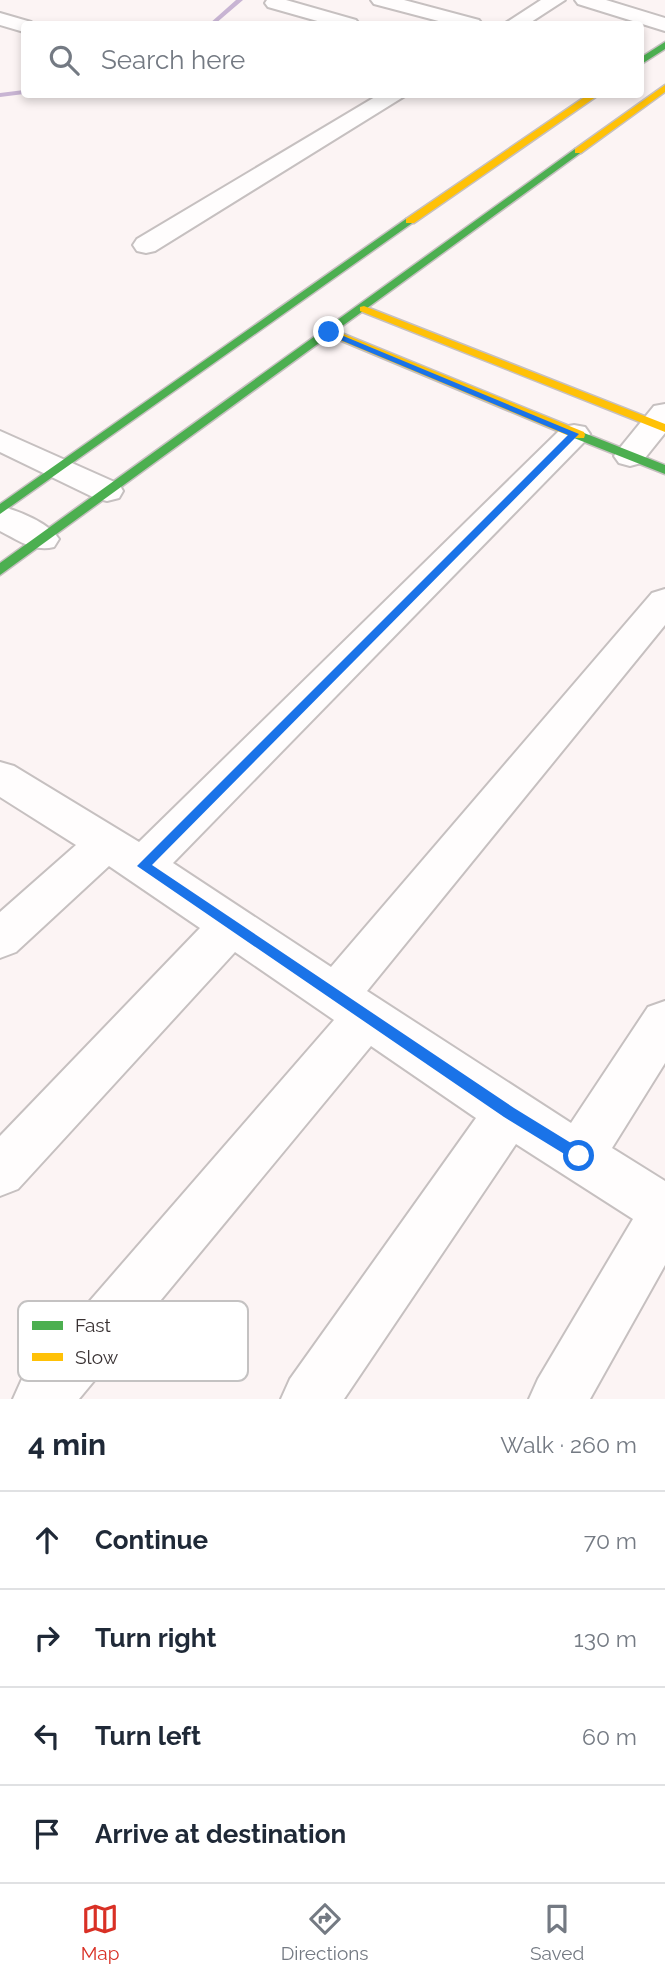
<!DOCTYPE html>
<html lang="en">
<head>
<meta charset="utf-8">
<style>
	:root { --surface:#fff; --page:#f2f2f3; --text:#1f2937; --muted:#747a83; --line:#e0e1e3; --accent:#d93025 }
	body { margin:0; font-family:Raleway,sans-serif; background:var(--page); color:var(--text) }
	.stop { position:absolute; width:21px; height:21px; margin:-16px; border:5px solid #1a73e8; border-radius:50%; background:#fff }
	.stop.end { background:#1a73e8; border-color:#fff; box-shadow:0 2px 7px #0008 }
	.list { margin:0; padding:0; list-style:none }
	h2 { display:flex; justify-content:space-between; align-items:center; height:91px; margin:0; padding:0 28px; font-size:30px }
	h2 small { font-size:23px; font-weight:400; color:var(--muted) }
	.list li { display:grid; grid-template-columns:46px 1fr auto; gap:21px; align-items:center; box-sizing:border-box; height:98px; padding:0 28px; border-top:2px solid var(--line) }
	.list b { display:block; font-size:26px; white-space:nowrap }
	.list em { font-size:23px; font-style:normal; color:var(--muted) }
	.icon { flex:none; width:38px; height:38px; fill:none; stroke:currentColor; stroke-width:2; stroke-linecap:round; stroke-linejoin:round }
	.map { position:relative; flex:none; width:665px; height:1399px; overflow:hidden }
	.search { position:absolute; background:var(--surface); box-shadow:0 4px 10px #0003; left:21px; right:21px; top:21px; height:77px; display:flex; align-items:center; gap:18px; box-sizing:border-box; padding:0 24px; border-radius:7px; color:var(--muted); font-size:26px }
	.sheet { height:483px; background:var(--surface) }
	nav { display:flex; justify-content:space-around; align-items:center; box-sizing:border-box; height:98px; border-top:2px solid var(--line); background:var(--surface); font-size:19px; color:var(--muted) }
	nav a { display:grid; justify-items:center; gap:4px }
	nav .on { color:var(--accent) }
	.map>svg:first-child { display:block }
</style>
</head>
<body>
<div class="map">
<svg width="665" height="1399" viewBox="0 0 665 1399">
	<rect width="100%" height="100%" fill="#fcf4f4"/>
	<g fill="none" stroke-linecap="round" stroke-linejoin="round">
		<path fill="#c8b4d3" fill-rule="evenodd" d="M 236,0 L 243,0 L 215,24 L 209,24 Z
			M 24,90 L 24,94 L 0,97 L 0,93 Z"/>
		<defs>
			<path id="street" d="M 267,0 L 286,0 L 356,20 L 359,24 L 328,24 L 268,7 L 265,3 Z
				M 371,0 L 404,0 L 479,20 L 482,24 L 450,24 L 374,4 Z
				M 541,0 L 565,0 L 528,24 L 504,24 Z
				M 575,0 L 606,0 L 665,18 L 665,31 L 578,4 Z
				M 0,13 L 31,22 L 33,24 L 24,24 L 24,32 L 0,25 Z
				M 380,94 L 408,94 L 155,251 L 146,253 L 137,251 L 133,245 L 137,239 Z
				M 665,404 L 665,433 L 641,463 L 630,466 L 619,463 L 614,456 L 619,449 L 654,406 Z
				M 574,425 L 585,427 L 590,434 L 585,441 L 173,863 L 331,967 L 652,593 L 665,589 L 665,625 L 367,991 L 571,1123 L 648,1007 L 665,1001 L 665,1063 L 612,1148 L 665,1181 L 665,1265 L 590,1399 L 529,1399 L 538,1379 L 633,1219 L 516,1144 L 344,1399 L 281,1399 L 290,1379 L 476,1118 L 371,1046 L 79,1399 L 13,1399 L 22,1379 L 334,1020 L 235,952 L 18,1189 L 0,1196 L 0,1136 L 200,928 L 109,866 L 16,952 L 0,958 L 0,912 L 76,845 L 0,797 L 0,762 L 14,766 L 139,842 L 563,427 Z
				M 0,431 L 119,484 L 123,491 L 119,498 L 107,501 L 95,498 L 0,452 Z
				M 0,506 C 19,511 49,523 59,539 L 54,547 C 33,552 18,540 0,531 Z"/>
			<path id="fast" d="M 665,42 L 665,49 L 640,65 L 640,58 Z
				M 575,149 L 583,151 L 0,575 L 0,563 Z
				M 406,219 L 415,221 L 0,514 L 0,504 Z
				M 579,431 L 665,465 L 665,474 L 574,438 L 573,435 Z"/>
			<path id="slow" d="M 665,85 L 665,92 L 581,153 L 575,153 L 575,149 Z
				M 589,94 L 600,94 L 414,223 L 406,223 L 406,219 Z
				M 364,306 L 665,424 L 665,432 L 360,311 L 360,307 Z
				M 329,328 L 584,432 L 585,435 L 584,438 L 574,438 L 325,334 L 323,332 Z"/>
		</defs>
		<use href="#street" stroke="#c6c0c0" stroke-width="4"/>
		<use href="#fast" stroke="#c6c0c0" stroke-width="3"/>
		<use href="#slow" stroke="#c6c0c0" stroke-width="3"/>
		<use href="#street" fill="#fffdfd" fill-rule="evenodd"/>
		<use href="#fast" fill="#4caf50" fill-rule="evenodd"/>
		<use href="#slow" fill="#ffc107" fill-rule="evenodd"/>
	</g>
	<path fill="#1a73e8" d="M 329,330 L 579,434 L 152,865 L 514,1108 L 584,1151 L 587,1156 L 584,1161 L 579,1163 L 504,1117 L 137,866 L 568,435 L 326,334 Z"/>
	<rect x="18" y="1301" width="230" height="80" rx="10" fill="#fff" stroke="#c4c2c2" stroke-width="2"/>
	<rect x="32" y="1321" width="31" height="9" fill="#4caf50"/>
	<rect x="32" y="1353" width="31" height="8" fill="#ffc107"/>
	<g font-size="19" fill="#393233">
		<text x="75" y="1332">Fast</text>
		<text x="75" y="1364">Slow</text>
	</g>
</svg>
<div class="stop" style="left:579px;top:1156px"></div>
<div class="stop end" style="left:329px;top:332px"></div>
<div class="search"><svg class="icon" aria-label="search" viewBox="0 0 24 24"><circle cx="10" cy="10" r="6"/><path d="M15 15l6 6"/></svg>Search here</div>
</div>
<section class="sheet">
<h2>4 min<small>Walk · 260 m</small></h2>
<ul class="list">
<li><svg class="icon" aria-label="ahead" viewBox="0 0 24 24"><path d="M12 20V5M6 11l6-6 6 6"/></svg><div><b>Continue</b></div><em>70 m</em></li>
<li><svg class="icon" aria-label="right" viewBox="0 0 24 24"><path d="M7 20v-9h11M14 6l5 5-5 5"/></svg><div><b>Turn right</b></div><em>130 m</em></li>
<li><svg class="icon" aria-label="left" viewBox="0 0 24 24"><path d="M17 20v-9H6M10 6l-5 5 5 5"/></svg><div><b>Turn left</b></div><em>60 m</em></li>
<li><svg class="icon" aria-label="arrive" viewBox="0 0 24 24"><path d="M6 21V4h12l-3 4 3 4H6"/></svg><div><b>Arrive at destination</b></div></li>
</ul>
</section>
<nav>
<a class="on"><svg class="icon" aria-label="map" viewBox="0 0 24 24"><path d="M3 6l6-2 6 2 6-2v14l-6 2-6-2-6 2zM9 4v14M15 6v14"/></svg>Map</a>
<a><svg class="icon" aria-label="directions" viewBox="0 0 24 24"><path d="M12 3l9 9-9 9-9-9zM9 14v-3h6M13 9l2 2-2 2"/></svg>Directions</a>
<a><svg class="icon" aria-label="saved" viewBox="0 0 24 24"><path d="M7 4h10v16l-5-4-5 4z"/></svg>Saved</a>
</nav>
</body>
</html>
